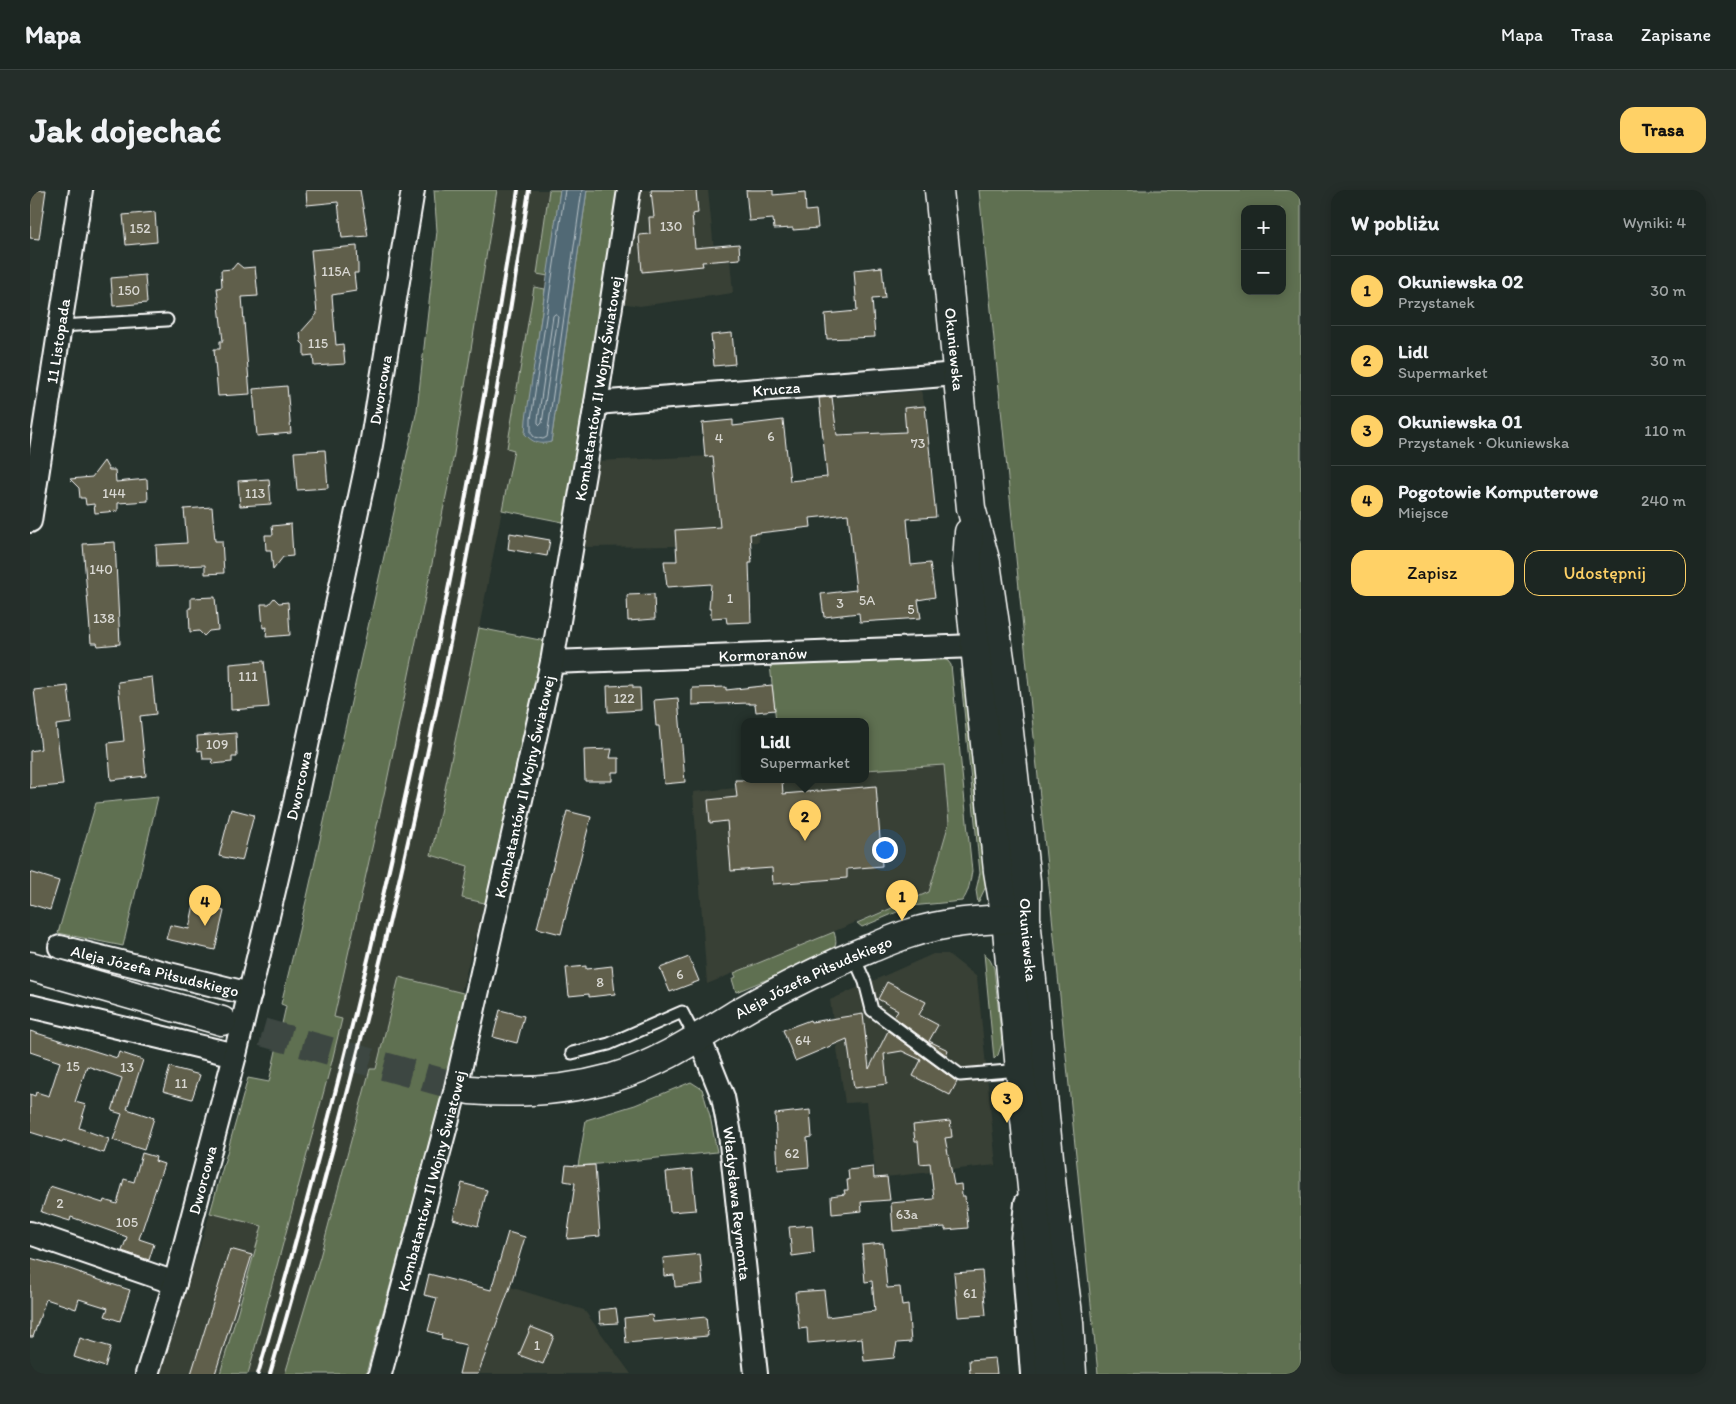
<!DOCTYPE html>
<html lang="pl">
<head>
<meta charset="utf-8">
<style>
	:root { --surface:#1c2622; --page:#252e2a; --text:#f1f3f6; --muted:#a0a5a5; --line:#3a4340; --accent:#ffd166 }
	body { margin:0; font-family:Itim,sans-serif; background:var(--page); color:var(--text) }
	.controls { position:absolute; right:15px; top:15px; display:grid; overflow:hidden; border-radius:10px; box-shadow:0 2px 12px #0003 }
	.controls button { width:45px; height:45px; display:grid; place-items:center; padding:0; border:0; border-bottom:1px solid var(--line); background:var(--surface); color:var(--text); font:25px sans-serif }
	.you { position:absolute; left:854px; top:659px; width:18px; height:18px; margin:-12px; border:4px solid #fff; border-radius:50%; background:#1a73e8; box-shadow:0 0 0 8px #1a73e833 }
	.badge { display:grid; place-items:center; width:32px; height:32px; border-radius:50%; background:var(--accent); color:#111; font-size:16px; font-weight:700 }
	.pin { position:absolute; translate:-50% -41px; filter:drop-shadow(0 1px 2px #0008) }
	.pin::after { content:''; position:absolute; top:26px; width:18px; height:15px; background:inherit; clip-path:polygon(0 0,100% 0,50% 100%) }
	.popup { position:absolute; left:711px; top:528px; width:128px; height:65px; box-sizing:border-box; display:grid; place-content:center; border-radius:10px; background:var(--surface); filter:drop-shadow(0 1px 4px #0005); font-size:16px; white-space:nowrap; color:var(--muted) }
	.popup b { font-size:19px; color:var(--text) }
	.popup::after { content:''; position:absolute; left:50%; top:100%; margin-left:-10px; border:10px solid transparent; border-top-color:var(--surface) }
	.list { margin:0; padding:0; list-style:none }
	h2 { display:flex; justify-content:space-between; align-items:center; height:65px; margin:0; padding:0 20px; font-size:21px }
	h2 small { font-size:16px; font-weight:400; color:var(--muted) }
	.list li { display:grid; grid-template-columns:32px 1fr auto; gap:15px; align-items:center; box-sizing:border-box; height:70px; padding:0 20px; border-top:1px solid var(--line) }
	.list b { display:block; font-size:19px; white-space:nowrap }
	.list p { margin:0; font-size:16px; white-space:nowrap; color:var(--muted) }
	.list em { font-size:16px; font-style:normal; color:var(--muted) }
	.actions { display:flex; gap:10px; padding:15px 20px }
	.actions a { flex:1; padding:11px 0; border:1px solid var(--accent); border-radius:15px; text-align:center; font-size:18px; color:var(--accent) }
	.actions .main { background:var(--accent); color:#111 }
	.map { position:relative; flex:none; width:1271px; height:1184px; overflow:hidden; border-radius:15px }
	header { display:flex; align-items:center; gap:30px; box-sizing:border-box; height:70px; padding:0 25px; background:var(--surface); border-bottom:1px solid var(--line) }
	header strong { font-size:24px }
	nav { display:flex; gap:28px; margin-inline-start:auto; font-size:18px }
	.intro { display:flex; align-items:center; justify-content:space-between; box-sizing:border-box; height:120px; padding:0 30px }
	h1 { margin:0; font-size:35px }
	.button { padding:12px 22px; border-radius:15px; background:var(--accent); color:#111; font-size:18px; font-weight:700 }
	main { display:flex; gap:30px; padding:0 30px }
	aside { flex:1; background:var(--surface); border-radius:15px; box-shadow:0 2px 12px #0003 }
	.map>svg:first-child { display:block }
</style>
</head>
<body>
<header>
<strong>Mapa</strong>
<nav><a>Mapa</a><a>Trasa</a><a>Zapisane</a></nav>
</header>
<div class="intro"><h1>Jak dojechać</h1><a class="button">Trasa</a></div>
<main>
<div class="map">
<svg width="1271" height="1184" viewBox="0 0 1271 1184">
	<rect width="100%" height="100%" fill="#26332d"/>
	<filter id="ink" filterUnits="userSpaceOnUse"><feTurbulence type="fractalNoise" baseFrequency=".02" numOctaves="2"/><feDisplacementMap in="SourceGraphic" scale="10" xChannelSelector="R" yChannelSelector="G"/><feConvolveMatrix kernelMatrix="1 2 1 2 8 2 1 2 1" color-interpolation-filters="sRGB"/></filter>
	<g filter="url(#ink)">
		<path fill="#384036" d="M 404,0 L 590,0 L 550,269 L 472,320 L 449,438 L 515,451 L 459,714 L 454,713 L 431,803 L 437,804 L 336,1184 L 130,1184 L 180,1023 L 218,888 L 239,892 L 256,816 L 251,814 L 277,707 L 387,220 L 407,41 Z
			M 609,0 L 678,0 L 685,70 L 700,70 L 703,103 L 610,116 L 591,113 L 598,90 Z
			M 891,201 L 895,216 L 906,327 L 817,332 L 803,208 Z
			M 683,266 L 685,280 L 721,275 L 729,352 L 645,356 L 553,357 L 566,271 Z
			M 914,575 L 919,633 L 899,702 L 677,794 L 663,602 L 752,594 L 752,590 L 835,590 L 835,580 Z
			M 903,764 L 918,764 L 947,787 L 966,975 L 846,988 L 837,912 L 815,913 L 800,810 Z
			M 480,1097 L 554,1120 L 601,1184 L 449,1184 Z"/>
		<path fill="#5f6f51" stroke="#afb7a8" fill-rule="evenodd" d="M 404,0 L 467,0 L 421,282 L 357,591 L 304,827 L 312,829 L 302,871 L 218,1184 L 190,1184 L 232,1036 L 180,1023 L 218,888 L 239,892 L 256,816 L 251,814 L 277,707 L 387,220 L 407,41 Z
			M 519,0 L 530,0 L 518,86 L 507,84 Z
			M 557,0 L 590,0 L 538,333 L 472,320 L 484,260 L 477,258 L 504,97 L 515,99 L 495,244 L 521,252 Z
			M 949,0 L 1271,0 L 1271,1184 L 1068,1184 ZM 1215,19 L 1252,19 L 1252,101 L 1215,101 Z
			M 449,438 L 515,451 L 459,714 L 432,708 L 438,676 L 401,665 Z
			M 914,469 L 918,471 L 921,475 L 942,681 C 940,691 939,703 932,711 L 881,716 L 832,737 L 827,733 L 899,702 L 919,633 L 914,575 L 835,580 L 835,532 L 746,532 L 740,474 Z
			M 930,479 L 937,487 L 958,692 L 948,713 L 946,700 L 950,683 Z
			M 128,607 L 93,756 L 28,743 L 66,613 Z
			M 804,742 C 807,752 807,757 799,764 L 706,802 L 702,789 L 706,787 L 704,783 Z
			M 954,763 L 960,770 L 964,778 L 972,853 L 968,865 L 964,869 Z
			M 369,787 L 437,804 L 431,836 L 336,1184 L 255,1184 L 290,1067 L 340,879 L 346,879 Z
			M 661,892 L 672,899 L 680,926 L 687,962 L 548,976 L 556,930 L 605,915 Z"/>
		<path fill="#516975" stroke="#97a5ac" d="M 530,0 L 557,0 L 521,252 C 510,255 503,253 495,244 L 496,229 Z"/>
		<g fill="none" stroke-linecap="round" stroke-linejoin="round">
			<path stroke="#b9c3c8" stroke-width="1" d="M 535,0 L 501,229 L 501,243 L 504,247 L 513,249 L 517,247 L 552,0
				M 526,124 L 528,127 L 512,233 L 510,235 L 508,233 L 508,230 L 523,126 Z"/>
		</g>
		<path fill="#615f4b" stroke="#fff" d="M 0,0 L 16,0 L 9,49 L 0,48 Z
			M 276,0 L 330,0 L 338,46 L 312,48 L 308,12 L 277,15 Z
			M 621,0 L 666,0 L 668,23 L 662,24 L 665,58 L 709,54 L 710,69 L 672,72 L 673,76 L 612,82 L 609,45 L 620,44 L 619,27 L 624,27 Z
			M 716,0 L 743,0 L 743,5 L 775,2 L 776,21 L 786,20 L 788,38 L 763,40 L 763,38 L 744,39 L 743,29 L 719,31 Z
			M 125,22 L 127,52 L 96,55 L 93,25 Z
			M 327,56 L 328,76 L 328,83 L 324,83 L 326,101 L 302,105 L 306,155 L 313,154 L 315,174 L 284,176 L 283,165 L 274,166 L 274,155 L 271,152 L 270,143 L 287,124 L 281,60 Z
			M 207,73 L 213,78 L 225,77 L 228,106 L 212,107 L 220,204 L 188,206 L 184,159 L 190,159 L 190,151 L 193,151 L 187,98 L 192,97 L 191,80 L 202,79 Z
			M 852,77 L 855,108 L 842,109 L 845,147 L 797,149 L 795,124 L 827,121 L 824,80 Z
			M 115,85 L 117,113 L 83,116 L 81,88 Z
			M 702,143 L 705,174 L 684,176 L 681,145 Z
			M 257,196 L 261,243 L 227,246 L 223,199 Z
			M 802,207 L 807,245 L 876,242 L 874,218 L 895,216 L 906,327 L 877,329 L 881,375 L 900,373 L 905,407 L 888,410 L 891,428 L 830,432 L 829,423 L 794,427 L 791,404 L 826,400 L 818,324 L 780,328 L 781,337 L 720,344 L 722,373 L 719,373 L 721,432 L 697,433 L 696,427 L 681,428 L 681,419 L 679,419 L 681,394 L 637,397 L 634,371 L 647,371 L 645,340 L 690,337 L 683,266 L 675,267 L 672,233 L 703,230 L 703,236 L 753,230 L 760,291 L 797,287 L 789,208 Z
			M 295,260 L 298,298 L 267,300 L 264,262 Z
			M 74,271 L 79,280 L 85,280 L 86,292 L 117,289 L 118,311 L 88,313 L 88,321 L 65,323 L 64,314 L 56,315 L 55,308 L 50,308 L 49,298 L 40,289 L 62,287 Z
			M 239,289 L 241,314 L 210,316 L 208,291 Z
			M 182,317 L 185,351 L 192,351 L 194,383 L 175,384 L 175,375 L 127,377 L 126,355 L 157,353 L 154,319 Z
			M 261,334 L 263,366 L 253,367 L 243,380 L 241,360 L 236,360 L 235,345 L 243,345 L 242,336 Z
			M 480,343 L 520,350 L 517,366 L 478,359 Z
			M 85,352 L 90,454 L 68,456 L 67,453 L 61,453 L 53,354 Z
			M 624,404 L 625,429 L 598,431 L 597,405 Z
			M 185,407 L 188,440 L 179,441 L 174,446 L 169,441 L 160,442 L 159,418 L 161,418 L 161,408 Z
			M 244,408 L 249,413 L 258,412 L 260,445 L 236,447 L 237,437 L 233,438 L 231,414 L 239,414 Z
			M 234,471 L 239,517 L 201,520 L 200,474 Z
			M 122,487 L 126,524 L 110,526 L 116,586 L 81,590 L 78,553 L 94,551 L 88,492 Z
			M 603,495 L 603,498 L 610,498 L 611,520 L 578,522 L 577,496 Z
			M 742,495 L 745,520 L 726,522 L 725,514 L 719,514 L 719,513 L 662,515 L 662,498 L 696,497 L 696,500 Z
			M 38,496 L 42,533 L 26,535 L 33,595 L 0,598 L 0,561 L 11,559 L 4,500 Z
			M 648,508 L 655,592 L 634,594 L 629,536 L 626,536 L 624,510 Z
			M 206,543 L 207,567 L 202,567 L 202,572 L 183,574 L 182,569 L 173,569 L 172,560 L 168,561 L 167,546 Z
			M 582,559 L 580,568 L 589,568 L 589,582 L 582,582 L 582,591 L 555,591 L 554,560 Z
			M 705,590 L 752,590 L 753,604 L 846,596 L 852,676 L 817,679 L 817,688 L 743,694 L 742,678 L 701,681 L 697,631 L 680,633 L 678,610 L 707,607 Z
			M 201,619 L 224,625 L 212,671 L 189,666 Z
			M 537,621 L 561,627 L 531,744 L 507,738 Z
			M 0,682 L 29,691 L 20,720 L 0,714 Z
			M 164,714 L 194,721 L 185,760 L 136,749 L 140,735 L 159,739 Z
			M 659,767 L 669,791 L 640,802 L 630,778 Z
			M 556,776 L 556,779 L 582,776 L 585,804 L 559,807 L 559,804 L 539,806 L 536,778 Z
			M 857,792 L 896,812 L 889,825 L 908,835 L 899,851 L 918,860 L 916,865 L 864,827 L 868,820 L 848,809 Z
			M 470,820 L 494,826 L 487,853 L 463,847 Z
			M 833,824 L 839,879 L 858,841 L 927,892 L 920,905 L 883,886 L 891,870 L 872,861 L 854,864 L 857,894 L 824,898 L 817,849 L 765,871 L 753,840 L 780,830 L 781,832 Z
			M 0,841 L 87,868 L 89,862 L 113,870 L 97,919 L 124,928 L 114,960 L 83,950 L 92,924 L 82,921 L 92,888 L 57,876 L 45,912 L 56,915 L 49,938 L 79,949 L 74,963 L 33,950 L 32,952 L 0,942 L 0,904 L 5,906 L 6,902 L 19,906 L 30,872 L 0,862 Z
			M 140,877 L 170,885 L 162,909 L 133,901 Z
			M 780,920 L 782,947 L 777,948 L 779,977 L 748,980 L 745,924 Z
			M 920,931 L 922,947 L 915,948 L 924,995 L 931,994 L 932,1006 L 935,1006 L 938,1038 L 915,1040 L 915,1037 L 863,1041 L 861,1013 L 904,1009 L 900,973 L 890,974 L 888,951 L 885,951 L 883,935 Z
			M 112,963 L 126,967 L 125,971 L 134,974 L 109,1049 L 124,1054 L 119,1070 L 92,1061 L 97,1047 L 41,1027 L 40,1031 L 11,1022 L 20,996 L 73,1013 L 74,1010 L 87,1014 L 94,989 L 104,992 Z
			M 536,975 L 548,976 L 565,975 L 570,1046 L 537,1049 L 545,993 L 534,991 Z
			M 843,977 L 844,988 L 857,987 L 860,1010 L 831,1012 L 832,1021 L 802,1024 L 801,1006 L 815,1004 L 814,1000 L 818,1000 L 817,990 L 819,990 L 818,980 Z
			M 662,979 L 666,1020 L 640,1022 L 636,982 Z
			M 432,993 L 457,1000 L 448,1036 L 423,1029 Z
			M 782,1035 L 784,1063 L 762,1066 L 759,1037 Z
			M 478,1042 L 495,1047 L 480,1097 L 448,1184 L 429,1184 L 436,1155 L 411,1149 L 412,1145 L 398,1141 L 407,1108 L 394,1105 L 399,1084 L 461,1100 Z
			M 853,1053 L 857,1098 L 870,1097 L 872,1116 L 878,1115 L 881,1152 L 867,1153 L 864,1168 L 834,1171 L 832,1148 L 778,1153 L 777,1138 L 769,1139 L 765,1102 L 794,1100 L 797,1127 L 845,1121 L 842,1091 L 835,1092 L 832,1055 Z
			M 200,1059 L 222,1065 L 185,1184 L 161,1184 Z
			M 670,1064 L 673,1094 L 645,1097 L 644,1085 L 634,1086 L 633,1068 Z
			M 0,1068 L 40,1079 L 51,1083 L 51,1084 L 100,1100 L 90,1131 L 75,1126 L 78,1118 L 49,1109 L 46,1119 L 16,1109 L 3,1147 L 0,1147 Z
			M 952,1081 L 956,1125 L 928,1127 L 924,1083 Z
			M 586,1118 L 588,1133 L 570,1134 L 569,1120 Z
			M 622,1125 L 623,1132 L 676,1127 L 678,1146 L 596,1153 L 594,1128 Z
			M 501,1137 L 524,1146 L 513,1174 L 489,1165 Z
			M 50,1148 L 81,1157 L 75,1177 L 44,1167 Z
			M 965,1168 L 967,1184 L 940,1184 L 939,1170 Z"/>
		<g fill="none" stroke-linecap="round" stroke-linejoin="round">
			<path stroke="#3c4742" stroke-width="28" stroke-dasharray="28 14" stroke-linecap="butt" d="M 192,831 L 440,900"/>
			<defs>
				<path id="lane" d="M 30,136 L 137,130
					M 823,765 L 835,792 L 842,820 L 930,885 L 990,880
					M 542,863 L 579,854 L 652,822 L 666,849"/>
				<g id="street">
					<path id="s1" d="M 566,213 L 927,184"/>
					<path id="s2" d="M 0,331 L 51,0"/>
					<path id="s3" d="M 522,472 L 945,456"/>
					<path id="s4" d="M 30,757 L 220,804"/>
					<path d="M 0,816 L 205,865"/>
					<path id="s5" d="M 669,847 L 693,907 L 700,944 L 726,1184"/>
					<path d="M 996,1013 L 992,1051 L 1002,1184"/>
					<path d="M 0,1043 L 145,1093"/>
					<path id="s6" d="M 117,1184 L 145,1093 L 205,865 L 265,612 L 341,255 L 383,0"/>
					<path id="s7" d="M 350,1184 L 425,902 L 522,472 L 566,213 L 599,0"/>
				</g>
				<g id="secondary">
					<path id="s8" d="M 909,0 L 941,318 L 956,373 L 973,489 L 996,691 L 996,728 L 1022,999 L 1039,1132 L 1042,1184"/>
					<path d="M 939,342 L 937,374 L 945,456 L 968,681 L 976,729 L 990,880 L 1021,1184"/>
					<path d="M 0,776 L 192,831"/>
					<path id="s9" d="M 440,900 C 488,904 535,901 582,888 C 629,874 669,847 710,822 C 752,798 794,777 839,759 C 852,754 865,748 878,744 C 918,731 952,730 994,728"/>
				</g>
			</defs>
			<use href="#lane" stroke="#fff" stroke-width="15"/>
			<use href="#street" stroke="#fff" stroke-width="26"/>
			<use href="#secondary" stroke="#fff" stroke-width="31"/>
			<use href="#lane" stroke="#26332d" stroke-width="11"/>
			<use href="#street" stroke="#26332d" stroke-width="22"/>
			<use href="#secondary" stroke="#26332d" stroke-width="28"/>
			<path stroke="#fff" stroke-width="4" d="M 228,1184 C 342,796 426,400 488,0
				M 240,1184 C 320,911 387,634 439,355 C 461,237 481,118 499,0"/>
		</g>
	</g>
	<g text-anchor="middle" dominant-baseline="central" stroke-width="4.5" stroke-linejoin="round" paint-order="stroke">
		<g font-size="14" fill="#d8d7d2">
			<text x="641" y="36">130</text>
			<text x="110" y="38">152</text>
			<text x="306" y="81">115A</text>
			<text x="99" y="100">150</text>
			<text x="288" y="153">115</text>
			<text x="741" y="246">6</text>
			<text x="689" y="248">4</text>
			<text x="888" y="253">73</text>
			<text x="84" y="303">144</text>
			<text x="225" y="303">113</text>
			<text x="71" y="379">140</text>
			<text x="700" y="408">1</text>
			<text x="837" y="410">5A</text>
			<text x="810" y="413">3</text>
			<text x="881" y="419">5</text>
			<text x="74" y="428">138</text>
			<text x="218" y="486">111</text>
			<text x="594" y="508">122</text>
			<text x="187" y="554">109</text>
			<text x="650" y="784">6</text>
			<text x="570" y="792">8</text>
			<text x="773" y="850">64</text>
			<text x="43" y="876">15</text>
			<text x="97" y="877">13</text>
			<text x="151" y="893">11</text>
			<text x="762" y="963">62</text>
			<text x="30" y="1013">2</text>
			<text x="877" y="1024">63a</text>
			<text x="97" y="1032">105</text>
			<text x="940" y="1103">61</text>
			<text x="507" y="1155">1</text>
		</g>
		<g font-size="16" fill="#fff" stroke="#26332d">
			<text stroke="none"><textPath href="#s2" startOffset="182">11 Listopada</textPath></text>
			<text stroke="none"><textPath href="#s8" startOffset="160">Okuniewska</textPath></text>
			<text stroke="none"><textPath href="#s7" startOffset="1010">Kombatantów II Wojny Światowej</textPath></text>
			<text stroke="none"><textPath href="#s1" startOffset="181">Krucza</textPath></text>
			<text stroke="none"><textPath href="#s6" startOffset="1012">Dworcowa</textPath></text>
			<text stroke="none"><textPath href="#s3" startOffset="211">Kormoranów</textPath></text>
			<text stroke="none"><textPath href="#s6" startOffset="608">Dworcowa</textPath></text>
			<text stroke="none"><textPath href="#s7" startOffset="605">Kombatantów II Wojny Światowej</textPath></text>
			<text stroke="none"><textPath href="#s8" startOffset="756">Okuniewska</textPath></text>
			<text stroke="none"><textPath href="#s4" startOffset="98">Aleja Józefa Piłsudskiego</textPath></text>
			<text stroke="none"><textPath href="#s9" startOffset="369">Aleja Józefa Piłsudskiego</textPath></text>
			<text stroke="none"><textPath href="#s6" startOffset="202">Dworcowa</textPath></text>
			<text stroke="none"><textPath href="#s7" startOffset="200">Kombatantów II Wojny Światowej</textPath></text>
			<text stroke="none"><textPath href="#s5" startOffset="172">Władysława Reymonta</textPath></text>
		</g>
	</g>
</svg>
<div class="controls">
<button>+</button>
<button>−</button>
</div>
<div class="you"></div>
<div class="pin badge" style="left:872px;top:731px">1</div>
<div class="pin badge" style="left:775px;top:651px">2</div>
<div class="popup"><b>Lidl</b>Supermarket</div>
<div class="pin badge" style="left:977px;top:933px">3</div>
<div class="pin badge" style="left:175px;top:736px">4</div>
</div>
<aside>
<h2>W pobliżu<small>Wyniki: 4</small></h2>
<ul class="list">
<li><span class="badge">1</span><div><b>Okuniewska 02</b><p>Przystanek</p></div><em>30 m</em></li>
<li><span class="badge">2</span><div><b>Lidl</b><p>Supermarket</p></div><em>30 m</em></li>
<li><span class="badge">3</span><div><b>Okuniewska 01</b><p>Przystanek · Okuniewska</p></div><em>110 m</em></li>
<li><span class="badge">4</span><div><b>Pogotowie Komputerowe</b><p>Miejsce</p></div><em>240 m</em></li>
</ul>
<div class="actions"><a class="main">Zapisz</a><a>Udostępnij</a></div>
</aside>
</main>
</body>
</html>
